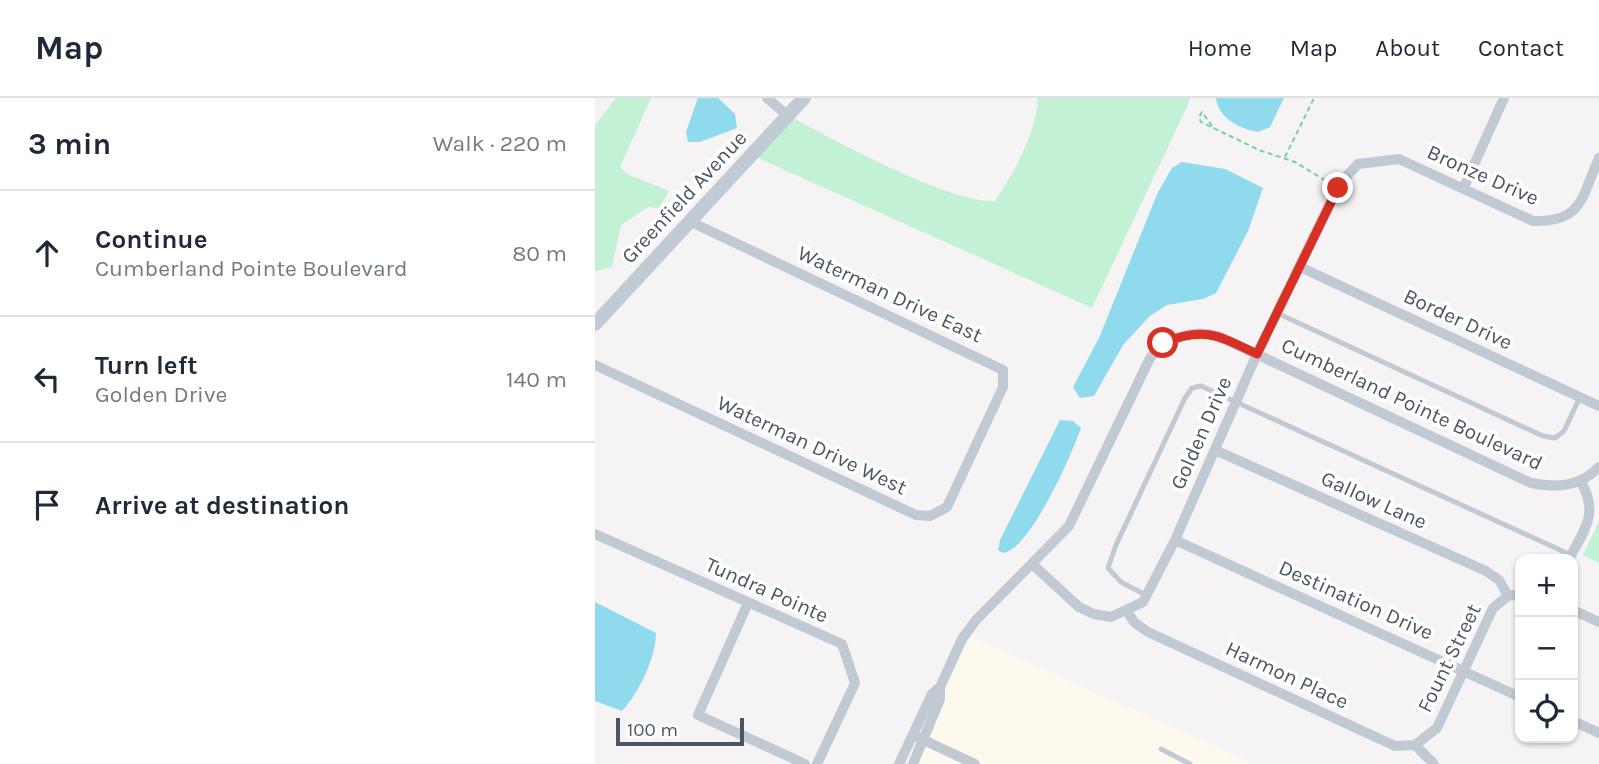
<!DOCTYPE html>
<html lang="en">
<head>
<meta charset="utf-8">
<style>
	:root { --surface:#fff; --page:#f2f2f3; --text:#1f2937; --muted:#747a83; --line:#e0e1e3 }
	body { margin:0; font-family:Karla,sans-serif; background:var(--page); color:var(--text) }
	.controls { position:absolute; right:21px; bottom:21px; display:grid; overflow:hidden; border-radius:14px; box-shadow:0 2px 5px #0004 }
	.controls button { width:63px; height:63px; display:grid; place-items:center; padding:0; border:0; border-bottom:2px solid var(--line); background:var(--surface); color:var(--text); font:35px sans-serif }
	.scale { position:absolute; left:21px; bottom:18px; width:128px; box-sizing:border-box; padding-left:7px; border:4px solid #4a5661; border-top:0; font-size:19px; line-height:24px; white-space:nowrap; color:#4a5661; -webkit-text-stroke:5px #fff; paint-order:stroke }
	.stop { position:absolute; width:21px; height:21px; margin:-16px; border:5px solid #d93025; border-radius:50%; background:#fff }
	.stop.end { background:#d93025; border-color:#fff; box-shadow:0 2px 7px #0008 }
	.list { margin:0; padding:0; list-style:none }
	h2 { display:flex; justify-content:space-between; align-items:center; height:91px; margin:0; padding:0 28px; font-size:30px }
	h2 small { font-size:23px; font-weight:400; color:var(--muted) }
	.list li { display:grid; grid-template-columns:46px 1fr auto; gap:21px; align-items:center; box-sizing:border-box; height:126px; padding:0 28px; border-top:2px solid var(--line) }
	.list b { display:block; font-size:26px; white-space:nowrap }
	.list p { margin:0; font-size:23px; white-space:nowrap; color:var(--muted) }
	.list em { font-size:23px; font-style:normal; color:var(--muted) }
	.icon { flex:none; width:38px; height:38px; fill:none; stroke:currentColor; stroke-width:2; stroke-linecap:round; stroke-linejoin:round }
	.map { position:relative; flex:none; width:1004px; height:666px; overflow:hidden }
	header { display:flex; align-items:center; gap:42px; box-sizing:border-box; height:98px; padding:0 35px; background:var(--surface); border-bottom:2px solid var(--line) }
	header strong { font-size:33px }
	nav { display:flex; gap:38px; margin-inline-start:auto; font-size:24px }
	main { display:flex }
	aside { flex:1; background:var(--surface) }
	.map>svg:first-child { display:block }
</style>
</head>
<body>
<header>
<strong>Map</strong>
<nav><a>Home</a><a>Map</a><a>About</a><a>Contact</a></nav>
</header>
<main>
<aside>
<h2>3 min<small>Walk · 220 m</small></h2>
<ul class="list">
<li><svg class="icon" aria-label="ahead" viewBox="0 0 24 24"><path d="M12 20V5M6 11l6-6 6 6"/></svg><div><b>Continue</b><p>Cumberland Pointe Boulevard</p></div><em>80 m</em></li>
<li><svg class="icon" aria-label="left" viewBox="0 0 24 24"><path d="M17 20v-9H6M10 6l-5 5 5 5"/></svg><div><b>Turn left</b><p>Golden Drive</p></div><em>140 m</em></li>
<li><svg class="icon" aria-label="arrive" viewBox="0 0 24 24"><path d="M6 21V4h12l-3 4 3 4H6"/></svg><div><b>Arrive at destination</b></div></li>
</ul>
</aside>
<div class="map">
<svg width="1004" height="666" viewBox="0 0 1004 666">
	<rect width="100%" height="100%" fill="#f5f3f3"/>
	<path fill="#fdf9ef" d="M 375,538 L 659,666 L 317,666 Z"/>
	<path fill="#c3f1d5" d="M 21,0 L 56,0 L 25,69 L 32,76 L 74,93 L 64,110 L 53,109 L 26,127 L 17,169 L 0,173 L 0,27 Z
		M 443,0 L 596,0 L 497,210 L 161,59 L 198,20 C 241,43 356,106 400,103 C 419,75 441,35 443,0 Z
		M 1004,423 L 1004,465 L 988,457 Z"/>
	<path fill="#90daee" d="M 103,0 L 123,0 L 140,16 L 142,30 L 105,44 L 93,44 L 91,34 Z
		M 621,0 L 689,0 L 675,29 L 663,34 C 645,31 623,20 621,0 Z
		M 587,64 L 630,71 L 668,90 L 653,133 L 621,195 L 608,201 L 572,207 L 555,218 L 528,247 L 499,298 L 485,300 L 478,289 L 504,240 L 563,94 L 577,70 Z
		M 465,322 L 478,323 L 486,330 C 477,356 435,452 408,455 L 403,452 L 405,442 Z
		M 0,504 L 61,535 C 61,559 44,595 27,613 L 0,603 Z"/>
	<g fill="none" stroke-linecap="round" stroke-linejoin="round">
		<path stroke="#7ad0a6" stroke-width="2" stroke-dasharray="5 3.5" stroke-linecap="butt" d="M 617,28 L 607,14 L 604,19 L 606,24 L 664,52 L 700,64 L 736,86
			M 690,59 L 719,0"/>
		<path stroke="#c1cad2" stroke-width="5" d="M 682,215 L 948,338 L 960,340 L 969,333 L 985,299
			M 551,497 L 526,484 L 513,470 L 521,447 L 590,300 L 597,290 L 606,288 L 976,457
			M 566,651 L 595,666"/>
		<path stroke="#c1cad2" stroke-width="10" d="M 172,0 L 193,18
			M 869,89 L 909,0
			M 705,169 L 1004,308
			M 0,267 L 321,417 L 335,418 L 352,409 L 408,289 L 408,272 L 94,123
			M 620,352 L 891,473 L 904,482 L 913,498
			M 0,436 L 247,546 L 260,585 L 222,666
			M 580,442 L 925,599
			M 974,461 C 990,431 1004,415 986,384
			M 437,466 L 484,509 L 499,516 L 516,519 L 548,504 L 580,442 L 662,256 L 733,109 L 747,83 L 763,66 L 804,61 L 938,123 C 988,124 986,100 1004,60
			M 153,505 L 103,617 L 210,666
			M 978,512 L 1004,524
			M 532,513 L 539,524 L 553,534 L 800,648 L 820,647 L 842,630 L 898,510 L 913,498 L 925,496
			M 978,623 L 1004,635
			M 322,639 L 380,666
			M 820,647 L 839,666
			M 304,666 L 337,596 L 345,589 L 367,541 L 381,522 L 474,428 L 555,260 C 574,239 596,231 623,238 L 936,385 C 962,390 985,389 1004,369
			M 318,666 L 345,601 L 345,589"/>
		<path stroke="#c1cbd6" stroke-width="14" d="M 0,226 L 209,0"/>
	</g>
	<g fill="none" stroke-linecap="round" stroke-linejoin="round">
		<path stroke="#d93025" stroke-width="9" d="M 568,245 C 610,228 624,238 662,256 L 743,90"/>
	</g>
	<g text-anchor="middle" dominant-baseline="central" stroke-width="7" stroke-linejoin="round" paint-order="stroke">
		<g font-size="21" fill="#4a5661" stroke="#fff">
			<text transform="translate(888 77) rotate(24)">Bronze Drive</text>
			<text transform="translate(89 99) rotate(-47)">Greenfield Avenue</text>
			<text transform="translate(295 196) rotate(25)">Waterman Drive East</text>
			<text transform="translate(863 221) rotate(25)">Border Drive</text>
			<text transform="translate(817 306) rotate(25)">Cumberland Pointe Boulevard</text>
			<text transform="translate(606 335) rotate(-66)">Golden Drive</text>
			<text transform="translate(217 347) rotate(25)">Waterman Drive West</text>
			<text transform="translate(779 402) rotate(24)">Gallow Lane</text>
			<text transform="translate(172 492) rotate(24)">Tundra Pointe</text>
			<text transform="translate(761 502) rotate(24)">Destination Drive</text>
			<text transform="translate(854 560) rotate(-64)">Fount Street</text>
			<text transform="translate(692 577) rotate(25)">Harmon Place</text>
		</g>
	</g>
</svg>
<div class="controls">
<button>+</button>
<button>−</button>
<button><svg class="icon" aria-label="locate" viewBox="0 0 24 24"><circle cx="12" cy="12" r="6"/><path d="M12 2v4M12 18v4M2 12h4M18 12h4"/></svg></button>
</div>
<div class="scale">100 m</div>
<div class="stop" style="left:568px;top:245px"></div>
<div class="stop end" style="left:743px;top:90px"></div>
</div>
</main>
</body>
</html>
